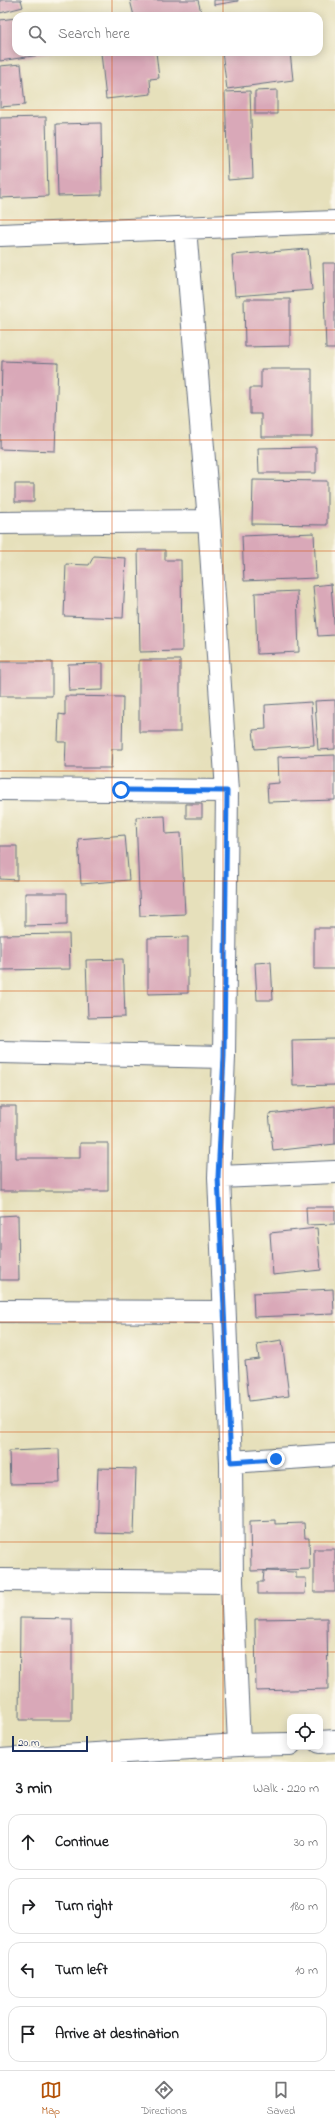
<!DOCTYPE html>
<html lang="en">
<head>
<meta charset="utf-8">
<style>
	:root { --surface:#fff; --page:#f2f2f2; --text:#202124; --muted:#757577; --line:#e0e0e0; --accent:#b45309 }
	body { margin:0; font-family:"Indie Flower",sans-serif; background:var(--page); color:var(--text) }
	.controls { position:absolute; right:12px; bottom:12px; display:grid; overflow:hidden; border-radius:8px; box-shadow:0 2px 10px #0003 }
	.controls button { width:36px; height:36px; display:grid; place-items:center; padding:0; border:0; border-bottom:1px solid var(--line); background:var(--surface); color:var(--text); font:20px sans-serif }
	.scale { position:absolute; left:12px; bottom:10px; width:76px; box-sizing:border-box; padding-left:4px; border:2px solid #1b2f5e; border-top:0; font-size:11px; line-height:14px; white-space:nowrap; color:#1b2f5e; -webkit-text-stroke:3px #fbf7ec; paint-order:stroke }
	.stop { position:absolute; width:12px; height:12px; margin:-9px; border:3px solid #1a73e8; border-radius:50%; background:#fff }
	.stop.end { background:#1a73e8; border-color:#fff; box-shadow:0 1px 4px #0008 }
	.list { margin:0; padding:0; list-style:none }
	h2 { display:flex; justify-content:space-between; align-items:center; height:52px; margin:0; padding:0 16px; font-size:17px }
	h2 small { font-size:13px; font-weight:400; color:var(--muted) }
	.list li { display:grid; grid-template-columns:26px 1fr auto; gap:12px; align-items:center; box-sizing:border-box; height:56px; margin:0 8px 8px; padding:0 8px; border:1px solid var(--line); border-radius:12px }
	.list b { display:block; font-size:15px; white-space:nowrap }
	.list em { font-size:13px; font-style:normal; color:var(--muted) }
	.icon { flex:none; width:22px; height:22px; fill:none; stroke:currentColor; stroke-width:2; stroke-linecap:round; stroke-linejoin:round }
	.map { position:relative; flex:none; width:335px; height:1762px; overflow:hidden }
	.search { position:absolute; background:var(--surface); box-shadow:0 2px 10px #0003; left:12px; right:12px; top:12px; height:44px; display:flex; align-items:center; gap:10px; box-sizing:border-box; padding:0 14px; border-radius:12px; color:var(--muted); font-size:15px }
	.sheet { height:308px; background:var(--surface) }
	nav { display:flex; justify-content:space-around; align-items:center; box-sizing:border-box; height:56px; border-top:1px solid var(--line); background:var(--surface); font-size:11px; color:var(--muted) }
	nav a { display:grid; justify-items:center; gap:2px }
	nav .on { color:var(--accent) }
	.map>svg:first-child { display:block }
</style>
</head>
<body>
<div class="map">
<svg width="335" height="1762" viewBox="0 0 335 1762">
	<rect width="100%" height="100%" fill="#fbf7ec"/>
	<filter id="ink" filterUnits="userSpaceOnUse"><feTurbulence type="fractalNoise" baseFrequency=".025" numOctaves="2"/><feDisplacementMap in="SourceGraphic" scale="8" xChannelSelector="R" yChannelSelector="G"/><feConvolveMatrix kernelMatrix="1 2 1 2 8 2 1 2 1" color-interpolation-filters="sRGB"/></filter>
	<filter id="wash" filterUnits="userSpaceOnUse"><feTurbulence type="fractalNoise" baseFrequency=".012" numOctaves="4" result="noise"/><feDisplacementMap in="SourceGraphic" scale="16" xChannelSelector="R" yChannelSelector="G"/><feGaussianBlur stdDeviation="0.9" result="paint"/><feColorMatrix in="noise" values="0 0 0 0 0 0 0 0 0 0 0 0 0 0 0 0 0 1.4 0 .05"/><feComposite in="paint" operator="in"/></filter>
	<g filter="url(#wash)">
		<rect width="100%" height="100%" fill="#e6e0bb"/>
		<g id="blocks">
			<path fill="#d9a8b8" d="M 0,0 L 21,0 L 23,7 L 0,13 Z
				M 130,0 L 198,0 L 202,16 L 134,16 Z
				M 214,0 L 238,0 L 238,1 L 214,5 Z
				M 43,13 L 44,16 L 31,16 L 31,15 Z
				M 16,18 L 16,52 L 53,53 L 0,61 L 0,20 Z
				M 108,52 L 156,52 L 159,78 L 150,79 L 151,94 L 106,99 L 101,53 Z
				M 222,52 L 290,52 L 293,80 L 227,89 Z
				M 21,64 L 25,105 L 0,107 L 0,66 Z
				M 277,90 L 277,114 L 255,114 L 255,91 Z
				M 250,91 L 253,178 L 228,180 L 225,92 Z
				M 46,117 L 48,196 L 0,198 L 0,118 Z
				M 101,123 L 102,195 L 58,196 L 56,124 Z
				M 308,249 L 312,290 L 235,296 L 232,255 Z
				M 323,263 L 335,263 L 335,349 L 326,349 Z
				M 244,299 L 290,299 L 290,346 L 245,347 Z
				M 2,361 L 58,363 L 55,451 L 0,449 Z
				M 261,369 L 312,369 L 312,437 L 261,437 L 261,414 L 250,414 L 250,388 L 261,388 Z
				M 316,447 L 316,473 L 259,473 L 258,448 Z
				M 253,480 L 327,481 L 327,525 L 252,524 Z
				M 15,484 L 34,484 L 34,502 L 15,502 Z
				M 314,533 L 316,578 L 244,581 L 242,536 Z
				M 138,550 L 165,550 L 165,560 L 181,560 L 182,651 L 140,652 Z
				M 94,556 L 126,558 L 123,618 L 64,616 L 66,564 L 89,565 Z
				M 331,584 L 335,635 L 318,636 L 313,586 Z
				M 297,591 L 299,652 L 257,654 L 255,593 Z
				M 139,660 L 180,660 L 180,732 L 139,732 Z
				M 0,662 L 52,662 L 52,696 L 0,696 Z
				M 103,663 L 103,690 L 69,691 L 68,664 Z
				M 65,696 L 123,697 L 122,749 L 112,749 L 111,768 L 65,768 L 66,742 L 58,742 L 59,714 L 65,715 Z
				M 335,700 L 335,749 L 318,750 L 315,701 Z
				M 311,702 L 314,745 L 255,749 L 253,730 L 266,729 L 265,705 Z
				M 335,755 L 335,800 L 268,802 L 267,784 L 279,783 L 278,757 Z
				M 186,804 L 202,804 L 202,818 L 186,818 Z
				M 165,816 L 166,834 L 181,833 L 185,914 L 140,916 L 136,817 Z
				M 125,835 L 129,880 L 81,884 L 78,839 Z
				M 0,846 L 17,846 L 17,880 L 0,879 Z
				M 25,893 L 67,893 L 67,925 L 25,926 Z
				M 314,928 L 335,928 L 335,969 L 314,969 Z
				M 69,934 L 70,969 L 0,970 L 0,935 Z
				M 188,937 L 188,993 L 148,994 L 148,938 Z
				M 123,959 L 125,1017 L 88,1018 L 86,960 Z
				M 271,962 L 273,1000 L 257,1000 L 255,963 Z
				M 335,1039 L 335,1085 L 293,1086 L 292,1040 Z
				M 0,1106 L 16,1106 L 16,1158 L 80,1158 L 80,1143 L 108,1143 L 108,1191 L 0,1191 Z
				M 335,1106 L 335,1144 L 273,1151 L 269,1114 Z
				M 306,1207 L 335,1207 L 335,1224 L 307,1225 Z
				M 18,1215 L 19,1280 L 0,1280 L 0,1216 Z
				M 317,1228 L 321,1270 L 273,1275 L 270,1233 Z
				M 333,1289 L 334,1314 L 254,1317 L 253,1293 Z
				M 282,1340 L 289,1396 L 249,1401 L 245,1361 L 259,1359 L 257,1344 Z
				M 59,1449 L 60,1483 L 10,1484 L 9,1451 Z
				M 98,1468 L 136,1469 L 134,1534 L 96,1533 Z
				M 275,1520 L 275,1524 L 304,1523 L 305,1538 L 309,1538 L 310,1569 L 251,1571 L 250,1521 Z
				M 314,1549 L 335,1549 L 335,1592 L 314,1592 Z
				M 264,1571 L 296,1572 L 296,1578 L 306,1578 L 305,1594 L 258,1594 L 258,1582 L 263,1582 Z
				M 20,1618 L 72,1619 L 72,1720 L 19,1720 Z
				M 327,1618 L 328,1689 L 256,1691 L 255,1619 Z"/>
		</g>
	</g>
	<g filter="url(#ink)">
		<use href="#blocks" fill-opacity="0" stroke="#626d7f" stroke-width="1"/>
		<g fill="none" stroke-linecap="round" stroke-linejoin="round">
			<defs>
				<path id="street" d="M 185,228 L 209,521 L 227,791 L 224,1057 L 219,1177 L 231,1462 L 232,1582 L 239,1745
					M 0,235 L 335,222
					M 0,523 L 209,521
					M 0,789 L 227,791
					M 0,1052 L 224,1057
					M 219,1177 L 335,1172
					M 0,1311 L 224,1312
					M 231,1462 L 335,1455
					M 0,1580 L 232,1582
					M 320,1742 L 335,1741
					M 0,1760 L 239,1745 L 290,1744"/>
			</defs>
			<use href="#street" stroke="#626d7f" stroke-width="24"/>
			<use href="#street" stroke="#fff" stroke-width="22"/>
		</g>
	</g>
	<g fill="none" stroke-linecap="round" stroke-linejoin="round" filter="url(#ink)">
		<path stroke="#1a73e8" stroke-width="5" d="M 121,790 L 227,791 L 224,1056 L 218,1177 L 231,1462 L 276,1459"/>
	</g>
	<path fill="none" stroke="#d45514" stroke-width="1" stroke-opacity="0.55" d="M 112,0 L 112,16M 223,0 L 223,16M 112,52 L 112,1762M 223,52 L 223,1762M 0,110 L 335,110M 0,220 L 335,220M 0,330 L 335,330M 0,440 L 335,440M 0,551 L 335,551M 0,661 L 335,661M 0,771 L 335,771M 0,881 L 335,881M 0,991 L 335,991M 0,1101 L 335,1101M 0,1211 L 335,1211M 0,1322 L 335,1322M 0,1432 L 335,1432M 0,1542 L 335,1542M 0,1652 L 335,1652"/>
</svg>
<div class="controls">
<button><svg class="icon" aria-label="locate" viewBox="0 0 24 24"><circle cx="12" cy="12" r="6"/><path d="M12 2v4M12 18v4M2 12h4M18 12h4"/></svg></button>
</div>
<div class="scale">20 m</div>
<div class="stop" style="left:121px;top:790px"></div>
<div class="stop end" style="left:276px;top:1459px"></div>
<div class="search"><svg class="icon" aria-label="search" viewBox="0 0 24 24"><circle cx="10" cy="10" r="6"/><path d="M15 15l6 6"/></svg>Search here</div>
</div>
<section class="sheet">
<h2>3 min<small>Walk · 220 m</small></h2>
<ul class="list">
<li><svg class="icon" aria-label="ahead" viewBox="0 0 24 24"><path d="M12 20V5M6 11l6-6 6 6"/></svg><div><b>Continue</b></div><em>30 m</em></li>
<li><svg class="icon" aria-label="right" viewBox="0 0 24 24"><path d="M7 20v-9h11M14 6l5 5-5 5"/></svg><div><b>Turn right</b></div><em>180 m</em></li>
<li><svg class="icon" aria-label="left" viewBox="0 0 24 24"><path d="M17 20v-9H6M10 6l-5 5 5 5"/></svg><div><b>Turn left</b></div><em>10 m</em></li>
<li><svg class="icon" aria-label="arrive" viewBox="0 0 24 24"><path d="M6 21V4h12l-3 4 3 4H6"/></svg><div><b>Arrive at destination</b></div></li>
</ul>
</section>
<nav>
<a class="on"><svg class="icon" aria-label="map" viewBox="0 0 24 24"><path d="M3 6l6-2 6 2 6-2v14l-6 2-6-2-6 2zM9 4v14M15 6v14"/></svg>Map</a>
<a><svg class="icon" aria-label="directions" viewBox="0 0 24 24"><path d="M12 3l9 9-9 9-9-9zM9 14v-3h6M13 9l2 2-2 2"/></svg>Directions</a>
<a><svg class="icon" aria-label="saved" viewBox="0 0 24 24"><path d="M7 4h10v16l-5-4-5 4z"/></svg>Saved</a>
</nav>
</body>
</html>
